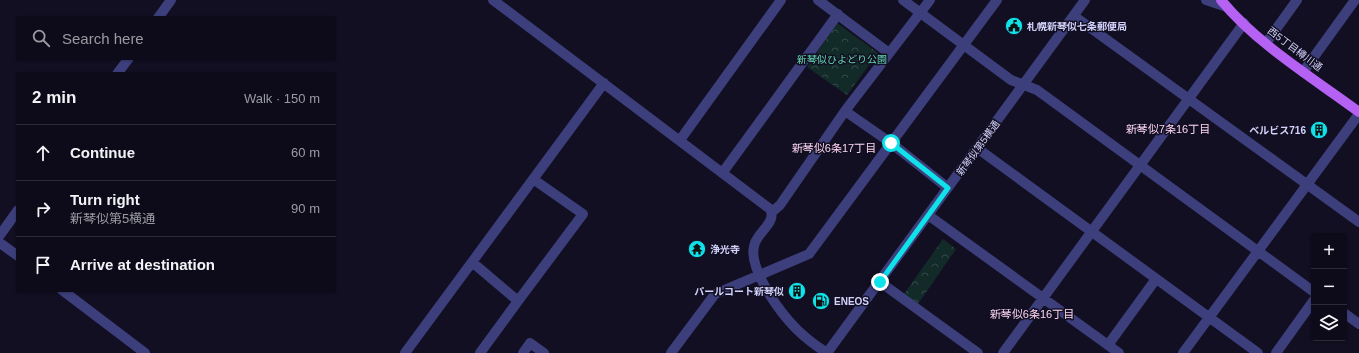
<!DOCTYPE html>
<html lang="en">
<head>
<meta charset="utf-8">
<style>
	:root { --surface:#0d0b19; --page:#161422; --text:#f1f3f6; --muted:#9a9ba2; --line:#2d2b38 }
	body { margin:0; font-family:Helvetica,"Noto Sans JP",sans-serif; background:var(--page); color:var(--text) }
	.controls { position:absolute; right:12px; bottom:12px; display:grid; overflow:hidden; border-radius:4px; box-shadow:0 1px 3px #0004 }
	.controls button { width:36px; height:36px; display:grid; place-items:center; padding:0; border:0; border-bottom:1px solid var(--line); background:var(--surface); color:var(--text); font:20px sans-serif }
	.stop { position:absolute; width:12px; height:12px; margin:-9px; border:3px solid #10e2ea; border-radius:50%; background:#fff }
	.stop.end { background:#10e2ea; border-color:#fff; box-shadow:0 1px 4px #0008 }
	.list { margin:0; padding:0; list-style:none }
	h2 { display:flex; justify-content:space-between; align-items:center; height:52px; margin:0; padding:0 16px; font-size:17px }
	h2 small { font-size:13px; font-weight:400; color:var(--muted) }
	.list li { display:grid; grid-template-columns:26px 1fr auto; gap:12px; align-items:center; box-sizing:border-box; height:56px; padding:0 16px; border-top:1px solid var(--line) }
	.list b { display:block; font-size:15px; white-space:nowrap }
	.list p { margin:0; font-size:13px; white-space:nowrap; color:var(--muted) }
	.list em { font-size:13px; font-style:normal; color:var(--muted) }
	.icon { flex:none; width:22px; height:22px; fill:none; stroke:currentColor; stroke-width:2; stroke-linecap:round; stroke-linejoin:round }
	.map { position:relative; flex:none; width:1359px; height:353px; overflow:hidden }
	.search { position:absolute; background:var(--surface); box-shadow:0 1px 3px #0004; left:16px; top:16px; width:320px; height:44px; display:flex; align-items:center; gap:10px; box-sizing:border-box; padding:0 14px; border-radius:4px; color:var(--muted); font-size:15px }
	.panel { position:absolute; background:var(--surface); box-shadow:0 1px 3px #0004; left:16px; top:72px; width:320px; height:220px; border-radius:4px }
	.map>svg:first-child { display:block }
</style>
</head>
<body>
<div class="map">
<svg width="1359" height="353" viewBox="0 0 1359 353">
	<defs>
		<pattern id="forest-crowns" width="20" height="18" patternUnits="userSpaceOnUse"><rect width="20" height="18" fill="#132b28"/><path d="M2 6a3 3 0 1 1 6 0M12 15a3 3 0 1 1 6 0" fill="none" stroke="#344948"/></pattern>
	</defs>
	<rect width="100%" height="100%" fill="#110f21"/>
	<path fill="url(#forest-crowns)" d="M 837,23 L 878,53 L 847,95 L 807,67 Z
		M 943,239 L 956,249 L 918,304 L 904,294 Z"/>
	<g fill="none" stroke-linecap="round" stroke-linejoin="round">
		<path stroke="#3d3f7d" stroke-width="10" d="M 493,0 L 770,209 C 777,222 759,231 755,243 C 746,264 776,306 789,321 C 800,334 813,344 827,353
			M 818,0 L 889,53
			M 903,0 L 1011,80 L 1037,90 L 1314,292
			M 1206,0 L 1227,7
			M 1074,16 L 1359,222
			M 158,18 L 171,0
			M 1266,43 L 1297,0
			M 1303,72 L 1355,0
			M 117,74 L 129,58
			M 845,111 L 891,143 L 948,188
			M 680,140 L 781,0
			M 977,148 L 1258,353
			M 723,172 L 838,14
			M 772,212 L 780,205 L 845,111 L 930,0
			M 928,215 L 1119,353
			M 0,235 L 18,210
			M 0,243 L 18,256
			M 472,262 L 518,301 L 480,353
			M 880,282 L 978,353
			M 62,290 L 145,353
			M 518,301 L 583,214 L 533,179
			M 1344,313 L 1359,324
			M 1108,345 L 1156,279
			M 405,353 L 604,83
			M 523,353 L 530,343 L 544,353
			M 671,353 L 715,294 L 809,254 L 997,0
			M 827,353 L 1085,0
			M 1003,353 L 1244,23
			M 1183,353 L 1359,114
			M 1276,353 L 1314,300"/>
		<path stroke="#b461f4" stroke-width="10" d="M 1221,0 C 1257,44 1313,78 1359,112"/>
	</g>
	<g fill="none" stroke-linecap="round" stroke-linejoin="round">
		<path stroke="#10e2ea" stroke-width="5" d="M 880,282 L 948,188 L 891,143"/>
	</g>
	<defs>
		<symbol id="civic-disc" viewBox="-11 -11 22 22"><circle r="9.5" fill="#10e2ea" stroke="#110f21"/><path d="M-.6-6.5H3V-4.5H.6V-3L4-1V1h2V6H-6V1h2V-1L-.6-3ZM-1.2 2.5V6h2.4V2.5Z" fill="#111"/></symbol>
		<symbol id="building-disc" viewBox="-11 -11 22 22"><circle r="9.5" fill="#10e2ea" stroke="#110f21"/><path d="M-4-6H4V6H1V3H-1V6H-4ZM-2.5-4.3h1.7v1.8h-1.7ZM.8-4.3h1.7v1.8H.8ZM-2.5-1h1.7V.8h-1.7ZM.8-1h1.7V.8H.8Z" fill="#111"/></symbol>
		<symbol id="temple-disc" viewBox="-11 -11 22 22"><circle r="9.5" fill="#10e2ea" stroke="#110f21"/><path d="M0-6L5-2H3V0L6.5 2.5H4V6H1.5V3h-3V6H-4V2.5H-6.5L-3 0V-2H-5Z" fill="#111"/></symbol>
		<symbol id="fuel-disc" viewBox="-11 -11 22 22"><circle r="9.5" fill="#10e2ea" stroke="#110f21"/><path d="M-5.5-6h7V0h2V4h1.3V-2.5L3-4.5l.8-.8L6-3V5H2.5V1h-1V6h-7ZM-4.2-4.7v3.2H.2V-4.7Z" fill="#111"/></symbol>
	</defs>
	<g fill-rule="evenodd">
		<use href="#civic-disc" x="1004" y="16" width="20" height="20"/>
		<use href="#building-disc" x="1309" y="120" width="20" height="20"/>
		<use href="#temple-disc" x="687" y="239" width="20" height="20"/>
		<use href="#building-disc" x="787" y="281" width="20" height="20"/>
		<use href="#fuel-disc" x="811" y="291" width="20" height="20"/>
	</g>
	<g text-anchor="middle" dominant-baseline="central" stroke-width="3" stroke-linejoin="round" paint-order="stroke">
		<g font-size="10" font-weight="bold" fill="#d4d2fc" stroke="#110f21" text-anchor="start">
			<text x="1027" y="26">札幌新琴似七条郵便局</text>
			<text x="1306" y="130" text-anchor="end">ベルビス716</text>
			<text x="710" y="249">浄光寺</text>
			<text x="784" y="291" text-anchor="end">パールコート新琴似</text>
			<text x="834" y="301">ENEOS</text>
		</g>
		<g font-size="10" fill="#d4d2fc" stroke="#110f21">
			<text transform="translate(1295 49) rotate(37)">西5丁目樽川通</text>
			<text transform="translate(978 148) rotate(-54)">新琴似第5横通</text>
		</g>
		<g font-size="10" fill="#64d7b3" stroke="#110f21">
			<text x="842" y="59">新琴似ひよどり公園</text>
		</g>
		<g font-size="11" fill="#fcd4f0" stroke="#110f21">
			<text x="1168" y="129">新琴似7条16丁目</text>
			<text x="834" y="148">新琴似6条17丁目</text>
			<text x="1032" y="314">新琴似6条16丁目</text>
		</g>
	</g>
</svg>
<div class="controls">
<button>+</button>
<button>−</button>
<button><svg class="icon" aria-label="layers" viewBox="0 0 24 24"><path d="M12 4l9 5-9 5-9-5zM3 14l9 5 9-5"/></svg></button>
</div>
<div class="stop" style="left:891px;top:143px"></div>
<div class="stop end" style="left:880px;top:282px"></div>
<div class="search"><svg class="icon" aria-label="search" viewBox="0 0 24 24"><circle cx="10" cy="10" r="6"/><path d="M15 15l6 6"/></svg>Search here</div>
<section class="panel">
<h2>2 min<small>Walk · 150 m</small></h2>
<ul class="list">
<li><svg class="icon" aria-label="ahead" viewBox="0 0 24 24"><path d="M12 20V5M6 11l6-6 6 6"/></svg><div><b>Continue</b></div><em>60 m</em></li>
<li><svg class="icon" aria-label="right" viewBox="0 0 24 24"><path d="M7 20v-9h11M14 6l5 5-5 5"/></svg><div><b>Turn right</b><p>新琴似第5横通</p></div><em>90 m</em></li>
<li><svg class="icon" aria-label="arrive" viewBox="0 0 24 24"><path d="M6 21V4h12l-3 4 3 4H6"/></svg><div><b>Arrive at destination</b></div></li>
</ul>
</section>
</div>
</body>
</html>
